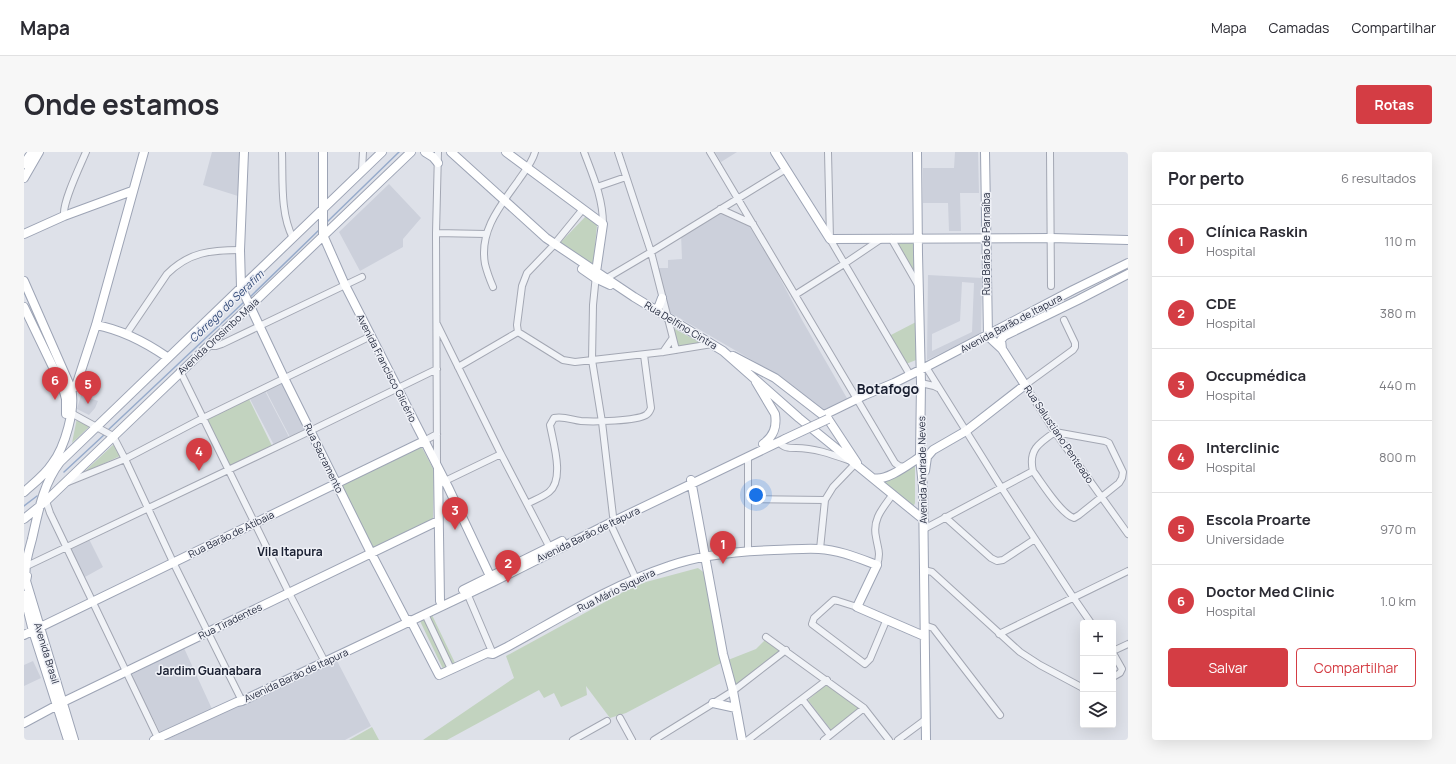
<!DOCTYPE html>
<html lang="pt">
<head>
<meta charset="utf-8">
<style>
	:root { --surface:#fff; --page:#f7f7f7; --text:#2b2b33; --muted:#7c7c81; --line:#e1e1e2; --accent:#d43d44 }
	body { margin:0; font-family:Manrope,sans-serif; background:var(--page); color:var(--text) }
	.controls { position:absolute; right:12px; bottom:12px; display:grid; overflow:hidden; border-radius:4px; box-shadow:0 4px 16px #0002 }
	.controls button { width:36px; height:36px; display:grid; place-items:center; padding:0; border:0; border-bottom:1px solid var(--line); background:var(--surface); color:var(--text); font:20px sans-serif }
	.you { position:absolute; left:732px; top:343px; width:14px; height:14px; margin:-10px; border:3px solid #fff; border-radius:50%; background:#1a73e8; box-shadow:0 0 0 6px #1a73e833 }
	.badge { display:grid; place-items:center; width:26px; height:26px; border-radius:50%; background:var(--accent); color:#fff; font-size:13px; font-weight:700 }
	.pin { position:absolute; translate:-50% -33px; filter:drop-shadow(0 1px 2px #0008) }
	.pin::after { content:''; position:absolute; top:21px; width:14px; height:12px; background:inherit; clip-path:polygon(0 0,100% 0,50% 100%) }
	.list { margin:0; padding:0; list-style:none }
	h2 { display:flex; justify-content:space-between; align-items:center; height:52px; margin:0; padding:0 16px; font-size:17px }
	h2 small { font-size:13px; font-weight:400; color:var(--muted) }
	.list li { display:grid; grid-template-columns:26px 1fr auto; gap:12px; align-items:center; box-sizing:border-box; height:72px; padding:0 16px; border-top:1px solid var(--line) }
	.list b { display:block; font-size:15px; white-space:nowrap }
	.list p { margin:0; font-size:13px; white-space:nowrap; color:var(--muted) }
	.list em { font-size:13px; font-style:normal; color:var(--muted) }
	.actions { display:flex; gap:8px; padding:12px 16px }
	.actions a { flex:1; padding:9px 0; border:1px solid var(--accent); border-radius:4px; text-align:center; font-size:14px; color:var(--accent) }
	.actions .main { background:var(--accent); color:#fff }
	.icon { flex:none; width:22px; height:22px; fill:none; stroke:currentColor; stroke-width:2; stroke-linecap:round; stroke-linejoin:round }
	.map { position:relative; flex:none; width:1104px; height:588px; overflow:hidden; border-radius:4px }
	header { display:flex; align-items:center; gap:24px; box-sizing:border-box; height:56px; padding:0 20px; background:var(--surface); border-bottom:1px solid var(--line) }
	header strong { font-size:19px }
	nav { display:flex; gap:22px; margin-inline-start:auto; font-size:14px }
	.intro { display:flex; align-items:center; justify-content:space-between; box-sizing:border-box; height:96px; padding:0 24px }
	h1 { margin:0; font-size:28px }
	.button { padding:10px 18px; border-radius:4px; background:var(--accent); color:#fff; font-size:14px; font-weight:700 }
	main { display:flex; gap:24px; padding:0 24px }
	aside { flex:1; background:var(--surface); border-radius:4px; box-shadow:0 4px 16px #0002 }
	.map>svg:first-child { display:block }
</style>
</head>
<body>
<header>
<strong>Mapa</strong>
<nav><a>Mapa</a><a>Camadas</a><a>Compartilhar</a></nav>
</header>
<div class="intro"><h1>Onde estamos</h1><a class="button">Rotas</a></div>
<main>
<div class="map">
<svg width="1104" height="588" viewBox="0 0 1104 588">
	<rect width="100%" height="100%" fill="#dee1e9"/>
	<path fill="#ccd0db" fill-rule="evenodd" d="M 188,0 L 218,0 L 214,44 L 179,33 Z
		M 691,0 L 713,0 L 697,10 Z
		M 931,0 L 954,0 L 955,41 L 936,41 L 937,79 L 925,79 L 924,51 L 899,51 L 899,16 L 930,16 Z
		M 365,32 L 397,66 L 379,87 L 379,95 L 336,119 L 315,80 Z
		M 696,59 L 728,73 L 778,168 L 824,248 L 799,258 L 747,219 L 645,160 L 634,116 L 644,116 L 644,108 L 658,107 L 657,82 Z
		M 904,123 L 958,126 L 957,182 L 903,208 ZM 938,130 L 950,131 L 948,180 L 908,199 L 908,182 L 936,169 Z
		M 258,231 L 282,277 L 266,285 L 242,239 Z
		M 241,239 L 265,285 L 250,293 L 226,247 Z
		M 57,243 L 74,249 L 71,256 L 65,263 L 53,257 Z
		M 65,387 L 79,415 L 61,425 L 46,396 Z
		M 160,496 L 188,557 L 136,580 L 107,523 Z
		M 312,507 L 347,574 L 321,588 L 142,588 Z
		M 9,509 L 17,526 L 0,534 L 0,513 Z"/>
	<path fill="#c2d3bf" d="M 562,64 L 573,73 L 569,116 L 535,92 Z
		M 870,87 L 891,88 L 891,122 Z
		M 892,170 L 892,208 L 882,212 L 865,184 Z
		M 649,176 L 677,191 L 654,194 Z
		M 225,247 L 248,294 L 206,315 L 182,268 Z
		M 53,266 L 67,273 L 48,291 Z
		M 90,292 L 96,304 L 59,321 Z
		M 397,294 L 410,318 L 409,367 L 349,397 L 317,333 Z
		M 891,313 L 891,351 L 890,353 L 887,354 L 861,331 L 862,328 Z
		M 674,416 L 682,422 L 699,502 L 697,511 L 602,561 L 586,566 L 562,534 L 563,543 L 537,555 L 530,541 L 520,546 L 515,538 L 423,588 L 399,588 L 490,526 L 482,504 L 603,438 L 622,430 Z
		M 408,463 L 432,513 L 420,519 L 396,469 Z
		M 741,488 L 756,499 L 709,536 L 704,508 L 732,497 Z
		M 803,532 L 836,557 L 807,578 L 784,548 Z
		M 348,575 L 355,588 L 325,588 Z"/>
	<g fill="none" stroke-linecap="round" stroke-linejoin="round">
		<path stroke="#97abcb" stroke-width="1.5" d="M 302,71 L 375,0
			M 0,140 L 8,157
			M 225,146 L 295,78
			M 83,279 L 220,150
			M 40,320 L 81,282
			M 0,354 L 13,344"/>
		<defs>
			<path id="minor" d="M 258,0 C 259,27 256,62 269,86
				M 560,0 C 569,24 579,46 579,72
				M 594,0 L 627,100 L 652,198
				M 686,0 L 871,311 L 875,314 L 880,315
				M 804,0 L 806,87 L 886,223
				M 1026,0 L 1027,134
				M 338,18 L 339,0
				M 573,35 L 602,25
				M 696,57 L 729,72
				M 40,64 C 38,51 56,14 62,0
				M 412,81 L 462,82
				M 867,86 L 894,133
				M 572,123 L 569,153 L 568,208 L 578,270 L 589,364
				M 583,126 L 627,100 L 762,17
				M 469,135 C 466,128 463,120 461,112 C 455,79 476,54 494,29 C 500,20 508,11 511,0
				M 771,143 L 820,112 L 857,87
				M 1040,168 L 1051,191 L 1051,195 L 1049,198 L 1001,233 L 1031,280 L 1104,382
				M 413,172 L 477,302 L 527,398
				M 494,180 L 539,208 L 551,210 L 639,200 L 688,192
				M 494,180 L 493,173 L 498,134 L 503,121 L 528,95 L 559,57
				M 103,181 L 143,122 C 165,100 187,98 216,98
				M 184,194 L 192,194 L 198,192 L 338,125
				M 639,200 L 648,187
				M 434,215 L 494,180
				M 902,215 L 977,335 L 1049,445 L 1067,471
				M 156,219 L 265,441 L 301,510
				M 897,231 L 910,234 L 914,236
				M 47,261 L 89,284 L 101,307 L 149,410 L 218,549
				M 1031,280 L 1081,289 L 1085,291 L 1099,320 L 1098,326 L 1095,331 L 1055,363 L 1050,366 C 1037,362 1018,331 1009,319 C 1004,298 1015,291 1031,280 Z
				M 400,289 L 413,282
				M 755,290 C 759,296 765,296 772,296 C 790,296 807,302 824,308
				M 724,305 L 724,399
				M 413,311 L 412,81 L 414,0
				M 44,330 L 101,307 L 179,266 L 347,184
				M 419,331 L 421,329 L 477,302
				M 725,347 L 801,348
				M 22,349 L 26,361 L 134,586
				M 503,352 C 510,348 519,345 525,340 C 541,327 529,290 526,273 L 530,266 C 540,264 548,268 557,269 C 570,270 612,269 622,263 C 625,261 626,259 627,256 L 620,203
				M 921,365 L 967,406 L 973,409 L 979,408 L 1011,387
				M 586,371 L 612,427
				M 900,377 L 1009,319
				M 796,397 L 801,348 L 809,335 L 831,312
				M 5,413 L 286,279 L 413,217
				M 853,413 C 857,400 854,398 852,385 C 848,367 859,356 869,342
				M 900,418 L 908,420 L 996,500 L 1016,513 L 1059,536
				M 443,441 L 469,502
				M 833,455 L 814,449 L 810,448 L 790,466 L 788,472 L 841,512 L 846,507 L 862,469
				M 401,462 L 427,517
				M 900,473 L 909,476 L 976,563
				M 975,482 L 1104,419
				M 742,485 L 840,556 L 865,588
				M 1089,499 L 1104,492
				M 1089,501 L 1098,517 L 1096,521 L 1089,525
				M 778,547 L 806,583
				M 596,566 L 608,588
				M 549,588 L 583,569
				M 630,588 L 709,539 L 762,498
				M 724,588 L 803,528
				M 800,588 L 840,556
				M 874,588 L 901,568"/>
			<path id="major" d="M 220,0 L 216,98 L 217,135 L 260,226 L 347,401 L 381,466 L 387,469 L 415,523 L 463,501 L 469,502 L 483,495 C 536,466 588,433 645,414 C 675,403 718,399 750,398 C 765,398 780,396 795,397 C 815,398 834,406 853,413 L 833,455 L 900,484
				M 299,0 L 299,83 L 321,133 L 424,335 L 466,424
				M 401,0 L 409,5 L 414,11
				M 427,0 L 522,86 L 610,145 L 699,199 L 775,266 L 900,368
				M 482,0 L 579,72 L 572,120
				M 751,0 L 806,87 L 1027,86 L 1104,88
				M 893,0 L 894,102 L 897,231 L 896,305 L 899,335 L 902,588
				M 0,12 L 8,0
				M 0,26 L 15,0
				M 0,82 L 40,64 L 108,39
				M 558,117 L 571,126 L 586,133
				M 0,129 L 47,236 C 52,257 41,295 28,312 C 21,323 10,331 0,340
				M 0,155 L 39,236 L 42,247 L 42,262
				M 631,158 L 635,154 L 638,146
				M 72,173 C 99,178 121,190 143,205
				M 978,197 L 977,188 L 980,184 L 1054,148 L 1104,122
				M 709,204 L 751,226 L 804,267 L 833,311
				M 732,230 L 751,262 C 753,275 750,284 739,292
				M 48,237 L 52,234 L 72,173 L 120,0
				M 800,263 L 841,243 L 870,231 L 902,215 L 1049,138 L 1104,111
				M 414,316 L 416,449 L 418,453
				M 901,319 L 903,305 L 909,298 L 942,279 L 1001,233 L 978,197 L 964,184 L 961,0
				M 849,326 C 862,330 885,312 896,305
				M 667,328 L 699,502 L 709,539 L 718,588
				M 0,367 L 22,349 L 387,0
				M 3,424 L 2,429 L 50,588
				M 2,429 C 0,414 4,402 8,387 C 14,361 19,332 36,310 L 358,0
				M 439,438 L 538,389
				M 0,443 L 9,479 L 44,588
				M 0,483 L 400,289
				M 689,551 L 712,556
				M 0,571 L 39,550 L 414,369
				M 130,588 L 213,550 L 218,549 L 469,430 L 586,371 L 761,287"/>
		</defs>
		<use href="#minor" stroke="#a3a7b3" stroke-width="8"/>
		<use href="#major" stroke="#9da4b5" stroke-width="10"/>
		<use href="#minor" stroke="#f1f3f7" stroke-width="6"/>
		<use href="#major" stroke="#fff" stroke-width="8"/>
		<defs>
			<path id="major-bridge" d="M 761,287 L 804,267"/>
		</defs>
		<use href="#major-bridge" stroke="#9da4b5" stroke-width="10" stroke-linecap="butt"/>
		<use href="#major-bridge" stroke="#fff" stroke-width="8"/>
	</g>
	<g text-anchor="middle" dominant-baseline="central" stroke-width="3" stroke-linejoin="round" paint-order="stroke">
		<g font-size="10" fill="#272d40" stroke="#eef0f6">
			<text transform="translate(962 92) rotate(-90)">Rua Barão de Parnaíba</text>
			<text transform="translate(987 171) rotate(-28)">Avenida Barão de Itapura</text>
			<text transform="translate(657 173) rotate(31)">Rua Delfino Cintra</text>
			<text transform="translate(194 184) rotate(-43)">Avenida Orosimbo Maia</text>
			<text transform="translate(363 216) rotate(63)">Avenida Francisco Glicério</text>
			<text transform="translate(1035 282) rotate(56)">Rua Salustiano Penteado</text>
			<text transform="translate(300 306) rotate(64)">Rua Sacramento</text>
			<text transform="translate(898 318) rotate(-91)">Avenida Andrade Neves</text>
			<text transform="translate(207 382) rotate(-26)">Rua Barão de Atibaia</text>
			<text transform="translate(564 382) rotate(-26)">Avenida Barão de Itapura</text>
			<text transform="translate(592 438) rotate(-26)">Rua Mário Siqueira</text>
			<text transform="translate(206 469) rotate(-26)">Rua Tiradentes</text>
			<text transform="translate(23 501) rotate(73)">Avenida Brasil</text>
			<text transform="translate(272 523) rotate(-25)">Avenida Barão de Itapura</text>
		</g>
		<g font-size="11" font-style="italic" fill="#2f4776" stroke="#eef0f6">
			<text transform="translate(202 154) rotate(-44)">Córrego do Serafim</text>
		</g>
		<g font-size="12" font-weight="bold" fill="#191f31" stroke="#eef0f6">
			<text x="266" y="399">Vila Itapura</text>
			<text x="185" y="518">Jardim Guanabara</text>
		</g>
		<g font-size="14" font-weight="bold" fill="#191f31" stroke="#eef0f6">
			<text x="864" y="236">Botafogo</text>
		</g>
	</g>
</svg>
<div class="controls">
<button>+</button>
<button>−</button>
<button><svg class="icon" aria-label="layers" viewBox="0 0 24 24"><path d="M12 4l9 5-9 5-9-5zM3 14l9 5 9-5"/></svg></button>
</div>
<div class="you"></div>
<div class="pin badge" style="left:699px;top:412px">1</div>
<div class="pin badge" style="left:484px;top:431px">2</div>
<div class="pin badge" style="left:431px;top:378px">3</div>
<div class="pin badge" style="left:175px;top:319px">4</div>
<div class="pin badge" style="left:64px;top:252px">5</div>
<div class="pin badge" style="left:31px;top:248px">6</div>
</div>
<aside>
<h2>Por perto<small>6 resultados</small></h2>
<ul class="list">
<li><span class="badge">1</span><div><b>Clínica Raskin</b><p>Hospital</p></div><em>110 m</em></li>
<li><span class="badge">2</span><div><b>CDE</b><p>Hospital</p></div><em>380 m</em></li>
<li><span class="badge">3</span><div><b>Occupmédica</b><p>Hospital</p></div><em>440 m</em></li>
<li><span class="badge">4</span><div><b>Interclinic</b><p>Hospital</p></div><em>800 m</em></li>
<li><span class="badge">5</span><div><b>Escola Proarte</b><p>Universidade</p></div><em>970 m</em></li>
<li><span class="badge">6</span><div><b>Doctor Med Clinic</b><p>Hospital</p></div><em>1.0 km</em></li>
</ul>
<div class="actions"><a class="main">Salvar</a><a>Compartilhar</a></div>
</aside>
</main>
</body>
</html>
